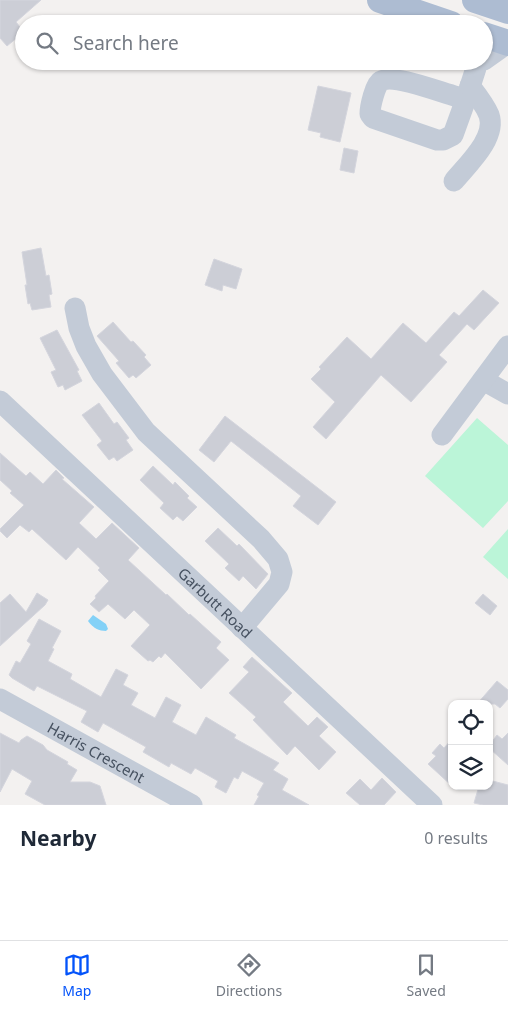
<!DOCTYPE html>
<html lang="en">
<head>
<meta charset="utf-8">
<style>
	:root { --surface:#fff; --page:#f2f2f3; --text:#1f2937; --muted:#747a83; --line:#e0e1e3; --accent:#0353fa }
	body { margin:0; font-family:"Noto Sans",sans-serif; background:var(--page); color:var(--text) }
	.controls { position:absolute; right:15px; bottom:15px; display:grid; overflow:hidden; border-radius:10px; box-shadow:0 1px 4px #0004 }
	.controls button { width:45px; height:45px; display:grid; place-items:center; padding:0; border:0; border-bottom:1px solid var(--line); background:var(--surface); color:var(--text); font:25px sans-serif }
	.list { margin:0; padding:0; list-style:none }
	h2 { display:flex; justify-content:space-between; align-items:center; height:65px; margin:0; padding:0 20px; font-size:21px }
	h2 small { font-size:16px; font-weight:400; color:var(--muted) }
	.icon { flex:none; width:28px; height:28px; fill:none; stroke:currentColor; stroke-width:2; stroke-linecap:round; stroke-linejoin:round }
	.map { position:relative; flex:none; width:508px; height:805px; overflow:hidden }
	.search { position:absolute; background:var(--surface); box-shadow:0 1px 4px #0004; left:15px; right:15px; top:15px; height:55px; display:flex; align-items:center; gap:12px; box-sizing:border-box; padding:0 18px; border-radius:28px; color:var(--muted); font-size:19px }
	.sheet { height:135px; background:var(--surface) }
	nav { display:flex; justify-content:space-around; align-items:center; box-sizing:border-box; height:70px; border-top:1px solid var(--line); background:var(--surface); font-size:14px; color:var(--muted) }
	nav a { display:grid; justify-items:center; gap:2px }
	nav .on { color:var(--accent) }
	.map>svg:first-child { display:block }
</style>
</head>
<body>
<div class="map">
<svg width="508" height="805" viewBox="0 0 508 805">
	<rect width="100%" height="100%" fill="#f3f1f0"/>
	<path fill="#bbf5d8" d="M 477,418 L 508,445 L 508,501 L 483,528 L 425,476 Z
		M 508,529 L 508,579 L 483,557 Z"/>
	<path fill="#83d1f7" d="M 93,615 L 106,624 L 108,629 L 106,631 C 99,631 93,628 88,621 Z"/>
	<path fill="#ccced6" stroke="#d4d5dd" d="M 0,0 L 41,0 L 16,22 L 24,32 L 7,46 L 0,38 Z
		M 318,86 L 351,93 L 340,142 L 320,137 L 321,133 L 308,130 Z
		M 344,148 L 358,151 L 354,173 L 340,170 Z
		M 41,248 L 46,276 L 49,275 L 52,294 L 49,295 L 51,307 L 32,310 L 30,303 L 28,304 L 25,285 L 27,285 L 22,252 Z
		M 214,259 L 242,269 L 236,289 L 223,285 L 222,291 L 205,285 Z
		M 483,290 L 499,303 L 474,330 L 467,324 L 439,355 L 447,362 L 411,402 L 381,375 L 326,439 L 313,427 L 335,402 L 311,379 L 321,369 L 319,367 L 347,337 L 371,359 L 403,323 L 426,343 L 454,312 L 459,316 Z
		M 113,322 L 131,342 L 133,341 L 146,355 L 144,357 L 151,365 L 136,378 L 133,375 L 129,378 L 116,363 L 119,361 L 97,336 Z
		M 57,330 L 79,370 L 77,371 L 82,381 L 65,390 L 63,385 L 58,387 L 51,372 L 56,370 L 40,338 Z
		M 99,403 L 114,424 L 117,422 L 129,438 L 126,440 L 133,450 L 117,461 L 114,457 L 109,460 L 97,445 L 102,441 L 82,415 Z
		M 225,416 L 336,502 L 318,525 L 293,506 L 301,496 L 231,441 L 214,462 L 199,450 Z
		M 0,453 L 26,476 L 30,472 L 43,484 L 56,470 L 64,478 L 62,479 L 94,507 L 79,523 L 96,539 L 112,523 L 139,548 L 128,560 L 166,595 L 167,594 L 189,615 L 190,614 L 221,642 L 216,648 L 229,660 L 201,689 L 165,653 L 161,658 L 159,656 L 153,662 L 150,660 L 148,661 L 131,646 L 150,625 L 134,610 L 125,619 L 108,604 L 99,612 L 90,604 L 96,598 L 95,596 L 109,581 L 98,570 L 100,568 L 78,547 L 66,560 L 32,529 L 29,532 L 20,525 L 7,538 L 0,531 L 0,529 L 24,505 L 10,493 L 12,491 L 0,480 Z
		M 153,466 L 173,485 L 175,482 L 189,496 L 187,498 L 197,507 L 183,521 L 177,516 L 173,520 L 160,508 L 164,503 L 140,480 Z
		M 218,528 L 237,546 L 239,544 L 268,574 L 256,589 L 243,576 L 239,581 L 225,568 L 229,564 L 205,541 Z
		M 37,593 L 48,600 L 45,605 L 0,646 L 0,603 L 10,594 L 26,612 Z
		M 483,594 L 497,606 L 490,615 L 475,603 Z
		M 39,619 L 61,631 L 52,648 L 54,649 L 48,661 L 72,674 L 70,679 L 101,697 L 116,669 L 128,675 L 123,685 L 138,693 L 131,705 L 155,718 L 166,697 L 181,705 L 172,722 L 196,735 L 206,717 L 236,735 L 234,738 L 279,763 L 273,770 L 288,779 L 282,790 L 309,805 L 254,805 L 259,796 L 257,795 L 264,783 L 242,771 L 238,779 L 234,777 L 226,793 L 215,787 L 218,781 L 195,768 L 191,774 L 171,763 L 169,767 L 143,752 L 146,747 L 103,723 L 98,732 L 81,722 L 87,711 L 37,686 L 34,691 L 12,678 L 9,675 L 16,661 L 20,663 L 31,644 L 27,641 Z
		M 252,657 L 292,693 L 283,702 L 308,726 L 317,717 L 328,727 L 319,736 L 336,752 L 319,770 L 295,746 L 287,755 L 253,720 L 256,717 L 229,693 L 249,672 L 243,667 Z
		M 497,681 L 508,690 L 508,699 L 500,708 L 495,704 L 477,704 Z
		M 0,733 L 19,743 L 21,740 L 27,736 L 43,745 L 47,750 L 68,762 L 67,764 L 77,770 L 70,782 L 90,782 L 100,786 L 106,805 L 45,805 L 25,794 L 32,781 L 12,769 L 0,792 Z
		M 508,733 L 508,765 L 489,748 L 491,743 L 497,735 L 502,739 Z
		M 452,739 L 452,786 L 428,764 L 436,756 L 432,753 L 440,744 L 444,748 Z
		M 382,778 L 396,792 L 384,805 L 360,805 L 346,793 L 360,779 L 371,790 Z
		M 489,780 L 508,785 L 508,805 L 483,805 L 474,803 L 479,786 L 489,786 Z"/>
	<g fill="none" stroke-linecap="round" stroke-linejoin="round">
		<g stroke="#c3cbd7" stroke-width="21">
			<path d="M 484,60 L 508,43"/>
			<path d="M 466,99 L 453,135 L 443,140 L 437,140 L 373,118 L 370,114 C 370,107 375,84 381,81 C 395,73 449,96 466,99 L 476,68"/>
			<path d="M 454,181 C 467,165 497,138 489,115 C 485,105 477,95 470,86"/>
			<path d="M 75,308 L 79,328 L 86,346 L 102,374 L 146,432 L 261,539 L 278,559 L 282,572 L 279,584 L 242,628"/>
			<path d="M 483,380 L 508,394"/>
			<path id="s1" d="M 0,401 L 432,805"/>
			<path d="M 442,435 L 508,346"/>
			<path id="s2" d="M 0,699 L 192,805"/>
		</g>
		<path stroke="#adbcd2" stroke-width="26" d="M 380,0 L 451,24
			M 475,0 L 508,11
			M 484,35 L 508,43"/>
	</g>
	<g text-anchor="middle" dominant-baseline="central" stroke-width="4" stroke-linejoin="round" paint-order="stroke">
		<g font-size="15" fill="#465160" stroke="#fff">
			<text stroke="none"><textPath href="#s1" startOffset="295">Garbutt Road</textPath></text>
			<text stroke="none"><textPath href="#s2" startOffset="110">Harris Crescent</textPath></text>
		</g>
	</g>
</svg>
<div class="controls">
<button><svg class="icon" aria-label="locate" viewBox="0 0 24 24"><circle cx="12" cy="12" r="6"/><path d="M12 2v4M12 18v4M2 12h4M18 12h4"/></svg></button>
<button><svg class="icon" aria-label="layers" viewBox="0 0 24 24"><path d="M12 4l9 5-9 5-9-5zM3 14l9 5 9-5"/></svg></button>
</div>
<div class="search"><svg class="icon" aria-label="search" viewBox="0 0 24 24"><circle cx="10" cy="10" r="6"/><path d="M15 15l6 6"/></svg>Search here</div>
</div>
<section class="sheet">
<h2>Nearby<small>0 results</small></h2>
<ul class="list">
</ul>
</section>
<nav>
<a class="on"><svg class="icon" aria-label="map" viewBox="0 0 24 24"><path d="M3 6l6-2 6 2 6-2v14l-6 2-6-2-6 2zM9 4v14M15 6v14"/></svg>Map</a>
<a><svg class="icon" aria-label="directions" viewBox="0 0 24 24"><path d="M12 3l9 9-9 9-9-9zM9 14v-3h6M13 9l2 2-2 2"/></svg>Directions</a>
<a><svg class="icon" aria-label="saved" viewBox="0 0 24 24"><path d="M7 4h10v16l-5-4-5 4z"/></svg>Saved</a>
</nav>
</body>
</html>
